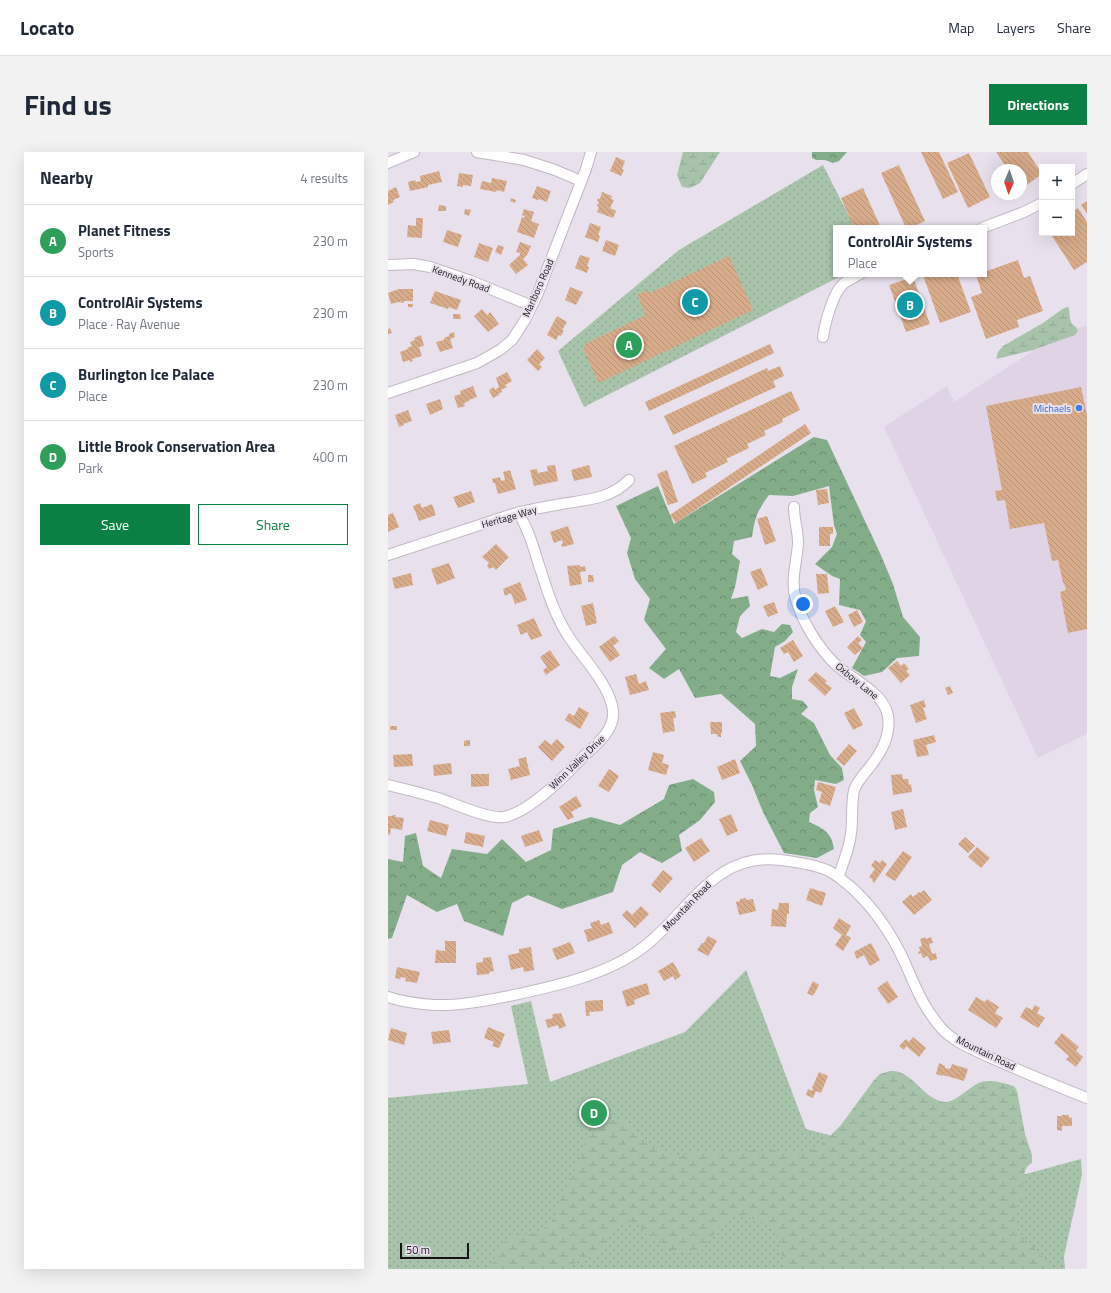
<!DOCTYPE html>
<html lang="en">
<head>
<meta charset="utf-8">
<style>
	:root { --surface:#fff; --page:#f2f2f3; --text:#1f2937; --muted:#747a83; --line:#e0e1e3; --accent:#0b8043 }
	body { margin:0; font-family:"Titillium Web",sans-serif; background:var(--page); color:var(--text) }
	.controls { position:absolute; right:12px; top:12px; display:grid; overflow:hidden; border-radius:0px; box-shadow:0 4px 16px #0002 }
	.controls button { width:36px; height:36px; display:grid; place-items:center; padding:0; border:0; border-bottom:1px solid var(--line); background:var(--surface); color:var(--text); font:20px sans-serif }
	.compass { position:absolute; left:603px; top:12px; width:36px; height:36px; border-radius:50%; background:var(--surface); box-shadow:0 4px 16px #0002; rotate:182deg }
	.scale { position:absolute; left:12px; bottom:10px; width:69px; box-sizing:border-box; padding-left:4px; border:2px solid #171419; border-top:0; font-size:11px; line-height:14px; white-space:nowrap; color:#171419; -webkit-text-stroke:3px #e9e0ed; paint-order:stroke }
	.you { position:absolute; left:415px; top:452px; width:14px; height:14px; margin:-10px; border:3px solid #fff; border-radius:50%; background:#1a73e8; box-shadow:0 0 0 6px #1a73e833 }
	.badge { display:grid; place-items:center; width:26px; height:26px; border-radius:50%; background:var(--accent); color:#fff; font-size:13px; font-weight:700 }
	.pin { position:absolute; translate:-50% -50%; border:2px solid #fff; box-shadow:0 1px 4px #0006 }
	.popup { position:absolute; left:445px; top:73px; width:154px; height:52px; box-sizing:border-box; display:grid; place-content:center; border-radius:0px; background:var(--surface); filter:drop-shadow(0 1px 3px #0005); font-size:13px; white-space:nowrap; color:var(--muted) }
	.popup b { font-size:15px; color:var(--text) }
	.popup::after { content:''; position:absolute; left:50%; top:100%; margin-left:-8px; border:8px solid transparent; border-top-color:var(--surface) }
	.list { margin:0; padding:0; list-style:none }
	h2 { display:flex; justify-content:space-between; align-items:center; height:52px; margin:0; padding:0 16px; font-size:17px }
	h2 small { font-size:13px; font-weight:400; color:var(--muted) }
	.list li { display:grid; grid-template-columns:26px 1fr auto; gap:12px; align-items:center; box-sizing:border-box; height:72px; padding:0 16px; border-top:1px solid var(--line) }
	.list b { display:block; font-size:15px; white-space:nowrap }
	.list p { margin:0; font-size:13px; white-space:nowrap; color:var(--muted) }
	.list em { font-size:13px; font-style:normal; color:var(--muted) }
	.actions { display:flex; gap:8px; padding:12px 16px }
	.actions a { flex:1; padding:9px 0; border:1px solid var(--accent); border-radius:0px; text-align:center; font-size:14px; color:var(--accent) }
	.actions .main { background:var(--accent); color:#fff }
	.map { position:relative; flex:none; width:699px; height:1117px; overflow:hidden; border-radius:0px }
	header { display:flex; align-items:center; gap:24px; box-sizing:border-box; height:56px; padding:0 20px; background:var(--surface); border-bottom:1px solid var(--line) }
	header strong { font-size:19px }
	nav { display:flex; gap:22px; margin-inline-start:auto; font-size:14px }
	.intro { display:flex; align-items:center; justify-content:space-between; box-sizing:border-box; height:96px; padding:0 24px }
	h1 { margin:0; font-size:28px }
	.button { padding:10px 18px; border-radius:0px; background:var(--accent); color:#fff; font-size:14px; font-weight:700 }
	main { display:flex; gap:24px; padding:0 24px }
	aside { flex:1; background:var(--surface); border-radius:0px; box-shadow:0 4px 16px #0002 }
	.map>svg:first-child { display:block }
</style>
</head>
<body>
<header>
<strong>Locato</strong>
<nav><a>Map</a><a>Layers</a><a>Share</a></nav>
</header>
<div class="intro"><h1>Find us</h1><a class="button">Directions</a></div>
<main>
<aside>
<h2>Nearby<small>4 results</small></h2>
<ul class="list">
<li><span class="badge" style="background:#2e9e5b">A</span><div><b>Planet Fitness</b><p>Sports</p></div><em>230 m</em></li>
<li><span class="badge" style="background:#0f9aa8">B</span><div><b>ControlAir Systems</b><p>Place · Ray Avenue</p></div><em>230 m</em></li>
<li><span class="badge" style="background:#0f9aa8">C</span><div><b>Burlington Ice Palace</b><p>Place</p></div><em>230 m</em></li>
<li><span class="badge" style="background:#2e9e5b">D</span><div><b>Little Brook Conservation Area</b><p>Park</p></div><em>400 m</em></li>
</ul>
<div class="actions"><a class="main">Save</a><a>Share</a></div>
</aside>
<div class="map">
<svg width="699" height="1117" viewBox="0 0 699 1117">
	<defs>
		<pattern id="green-dots" width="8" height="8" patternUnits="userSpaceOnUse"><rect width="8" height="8" fill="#a7c4ab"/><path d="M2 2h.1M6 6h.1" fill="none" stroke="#8fa893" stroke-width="1.8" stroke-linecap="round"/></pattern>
		<pattern id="forest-crowns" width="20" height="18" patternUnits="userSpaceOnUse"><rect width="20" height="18" fill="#83ad89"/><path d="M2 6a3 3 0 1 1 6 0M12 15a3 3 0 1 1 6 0" fill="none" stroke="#6a8c6f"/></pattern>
		<pattern id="wetland-marsh" width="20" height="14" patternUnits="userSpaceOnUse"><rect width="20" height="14" fill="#a7c4ab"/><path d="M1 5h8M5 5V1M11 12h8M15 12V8" fill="none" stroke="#8fa893"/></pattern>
		<pattern id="building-back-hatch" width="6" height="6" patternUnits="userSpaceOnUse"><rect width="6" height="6" fill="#d8ac8a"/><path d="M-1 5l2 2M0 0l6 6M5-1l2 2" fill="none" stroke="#b99376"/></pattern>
	</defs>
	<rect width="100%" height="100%" fill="#e9e0ed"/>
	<path fill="#e1d3e6" d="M 699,173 L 699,582 L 650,606 L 496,275 L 559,234 L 566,250 L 671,182 Z"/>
	<path fill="url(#green-dots)" d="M 435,13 L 467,76 L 448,76 L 448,122 L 457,122 L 196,255 L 170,199 L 291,98 Z
		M 358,818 L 418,977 L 490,996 L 574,1015 L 638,1022 L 693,1007 L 694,1023 L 676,1104 L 677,1117 L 0,1117 L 0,946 L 140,932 L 123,854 L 143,849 L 162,930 L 297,880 Z"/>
	<path fill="url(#forest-crowns)" d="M 424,0 L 459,0 L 451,9 L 445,11 L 437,8 L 428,8 L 424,6 Z
		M 426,285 L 439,288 L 492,401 L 505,432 L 515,465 L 532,485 L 531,504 L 509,506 L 494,520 L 476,524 L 464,516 L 478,490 L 472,483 L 478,469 L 472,458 L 451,453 L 452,427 L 444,424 L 427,412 L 444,395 L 449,382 L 446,373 L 441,334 L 405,344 L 381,343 C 369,359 367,365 364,385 L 346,389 L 344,402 L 352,409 L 347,435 L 343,447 L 360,444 L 362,454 L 352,464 L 348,480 L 354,486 L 374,477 L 386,480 L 394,472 L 402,473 L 405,480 L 397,489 L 387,495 L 382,524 L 392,526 L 410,517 L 404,535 L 404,547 L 415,549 L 420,555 L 413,562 L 426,571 L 442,603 L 454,616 L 456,628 L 448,632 L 427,628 L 426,638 L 430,655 L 422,661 L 421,670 C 435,676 444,681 446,697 L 429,706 L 396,701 L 375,660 L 364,633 L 352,609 L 368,594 L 367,572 L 333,542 L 307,546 L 291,517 L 276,527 L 261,516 L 278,497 L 256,468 L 262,447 L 247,427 L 239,401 L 243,386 L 228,354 L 270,334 L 286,372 Z
		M 305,627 L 326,640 L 327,650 L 312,668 L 291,683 L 294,699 L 274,711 L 252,700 L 234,713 L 225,740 L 174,757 L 140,743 L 124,751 L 115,784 L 76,769 L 69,752 L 49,760 L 19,743 L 4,786 L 0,787 L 0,707 L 15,710 L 17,684 L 28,681 L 35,714 L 53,726 L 64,697 L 99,702 L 114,687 L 138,710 L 163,698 L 165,677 L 203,665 L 232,673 L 276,647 L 281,633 Z"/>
	<path fill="url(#wetland-marsh)" d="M 295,0 L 332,0 L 312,31 L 302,36 L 294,35 L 289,23 Z
		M 680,155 L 681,157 C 682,164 681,172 688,175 L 690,179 L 687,183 L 645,198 L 608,207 L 610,200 L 615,194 L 655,171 L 676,156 Z
		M 502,919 C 525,917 535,949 558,950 C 568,950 582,934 593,930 C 604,927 616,931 626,934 L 629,939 L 637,982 L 644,1003 L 644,1011 C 642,1012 640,1013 639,1015 C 635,1020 635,1033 635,1039 C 635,1050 626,1057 626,1068 C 628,1084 657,1102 664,1117 L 399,1117 C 394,1107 393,1097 390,1087 C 382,1067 358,1063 339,1066 L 317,1094 L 313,1099 L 308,1101 L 286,1100 L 275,1092 L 263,1088 L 250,1072 L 245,1070 L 238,1070 L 228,1076 L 221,1083 L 213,1096 L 204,1105 L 194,1107 L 176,1117 L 103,1117 L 111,1093 L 129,1083 L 142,1082 L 152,1079 L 161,1072 L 168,1063 L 172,1045 L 177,1031 L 189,1016 L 200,982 L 210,973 L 224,968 L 235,969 L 258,990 L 275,999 L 287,1004 L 299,1002 L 325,1000 L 381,998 L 411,1001 L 429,996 L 443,983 L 453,973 L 486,928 L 492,922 Z"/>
	<path fill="url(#building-back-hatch)" d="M 533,0 L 551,0 L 570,40 L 555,47 Z
		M 608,0 L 640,0 L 654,22 L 633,37 L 633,18 L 617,18 L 615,15 L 617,13 Z
		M 581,1 L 602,45 L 580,56 L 559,11 Z
		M 228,5 L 237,9 L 234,17 L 236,18 L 233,24 L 222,19 Z
		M 511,13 L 537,69 L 522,76 L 518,76 L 493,21 Z
		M 51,19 L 54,30 L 40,33 L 40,35 L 22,39 L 20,30 L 27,28 L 28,30 L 33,29 L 32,24 Z
		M 71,21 L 85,23 L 83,34 L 75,33 L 75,35 L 69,34 Z
		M 104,26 L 119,29 L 116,40 L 109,38 L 108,40 L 92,37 L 94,29 L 103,31 Z
		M 149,34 L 163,39 L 159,50 L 151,47 L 150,48 L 144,46 Z
		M 8,35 L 12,45 L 5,48 L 6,50 L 0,53 L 0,39 Z
		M 475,36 L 493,76 L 466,76 L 453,46 Z
		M 214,40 L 224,44 L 223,47 L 226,48 L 222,56 L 228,59 L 225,66 L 209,60 L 211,55 L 209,54 L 211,49 L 209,49 L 210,46 L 212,47 Z
		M 123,46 L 128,48 L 127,51 L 122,49 Z
		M 699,49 L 699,62 L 693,53 Z
		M 51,53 L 58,54 L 58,59 L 50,59 Z
		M 690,56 L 699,70 L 699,110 L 686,118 L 662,81 L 684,81 L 684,60 Z
		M 77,57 L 83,58 L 81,64 L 76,62 Z
		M 136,57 L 146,60 L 143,69 L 151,72 L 146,86 L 129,80 L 134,65 L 136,66 L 137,64 L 134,63 Z
		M 28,66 L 35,66 L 34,86 L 19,85 L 20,73 L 28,74 Z
		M 202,71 L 213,75 L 210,83 L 212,84 L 210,90 L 197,85 Z
		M 59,78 L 74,83 L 70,95 L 55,90 Z
		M 218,88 L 231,93 L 227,104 L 214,99 Z
		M 132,90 L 143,94 L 139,103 L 135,107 L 140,113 L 128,122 L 121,113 L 132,103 L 132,101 L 128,100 Z
		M 91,91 L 105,96 L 100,110 L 86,105 Z
		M 110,93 L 116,95 L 113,103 L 107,100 Z
		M 192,103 L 202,106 L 199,114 L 201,115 L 199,121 L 187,116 Z
		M 341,104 L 365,158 L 211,231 L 195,198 L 197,192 L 258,163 L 249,143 L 260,138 L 262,141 Z
		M 630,108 L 636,126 L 642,124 L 655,159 L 629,168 L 631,175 L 598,187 L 583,145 L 594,141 L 588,123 L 596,122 L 596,120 Z
		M 537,122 L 569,122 L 583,160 L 552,171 L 535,123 Z
		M 525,125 L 542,172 L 518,180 L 501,133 Z
		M 182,135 L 195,140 L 188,153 L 177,148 Z
		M 11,137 L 25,137 L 25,149 L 16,149 L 16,151 L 11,150 L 3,152 L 0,141 Z
		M 47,139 L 73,148 L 69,158 L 61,155 L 60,157 L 42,151 Z
		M 20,152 L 25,152 L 25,155 L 20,155 Z
		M 94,157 L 99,163 L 102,160 L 111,172 L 100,180 L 86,164 Z
		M 65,162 L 72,162 L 73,167 L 65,167 Z
		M 169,164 L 179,170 L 174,178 L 176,178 L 173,184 L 171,183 L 168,188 L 159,183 Z
		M 2,176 L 4,181 L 0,182 L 0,177 Z
		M 66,180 L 67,185 L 62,187 L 65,196 L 52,200 L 48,190 L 56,188 L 56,186 L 61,184 L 61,182 Z
		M 33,183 L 36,194 L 31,195 L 34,204 L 24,207 L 25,209 L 22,210 L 22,208 L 15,210 L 12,200 L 20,197 L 19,196 L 24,194 L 22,190 L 27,188 L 26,186 Z
		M 382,192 L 386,201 L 261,259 L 257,250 Z
		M 149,197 L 157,206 L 151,212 L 154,215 L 150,219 L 139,208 Z
		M 392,214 L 396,224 L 385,229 L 388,235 L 285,283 L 276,264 L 379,216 L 380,219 Z
		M 119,220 L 124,229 L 117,233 L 119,235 L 113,238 L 114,240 L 110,242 L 111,243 L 105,246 L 101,238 L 106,235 L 107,238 L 111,235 L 108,226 Z
		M 85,234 L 89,245 L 81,248 L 81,249 L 76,251 L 77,254 L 70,256 L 66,244 L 73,242 L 72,239 Z
		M 693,235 L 699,263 L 699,477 L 680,481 L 672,440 L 678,438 L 676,431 L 675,431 L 670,408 L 664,409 L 656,371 L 622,377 L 617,348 L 609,349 L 607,339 L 614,338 L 598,254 Z
		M 403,239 L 412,258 L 394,267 L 395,270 L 376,279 L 378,283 L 359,292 L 361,296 L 338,307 L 340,310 L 317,321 L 319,325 L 304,332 L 286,294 Z
		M 52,247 L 55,257 L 42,263 L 38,252 Z
		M 20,258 L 24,269 L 15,272 L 16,273 L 11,275 L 7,263 Z
		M 417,272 L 423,281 L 288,371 L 282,363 Z
		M 167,313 L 170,329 L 146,334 L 142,318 L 149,317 L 150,321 L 160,319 L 159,314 Z
		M 201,313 L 204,325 L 186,329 L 183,318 Z
		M 122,318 L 128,337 L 110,342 L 107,331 L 105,331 L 104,327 L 112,325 L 113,329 L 117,328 L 115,320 Z
		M 279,318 L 290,350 L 280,353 L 269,322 Z
		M 439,337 L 441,351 L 430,353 L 428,338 Z
		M 83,339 L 87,350 L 70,356 L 65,345 Z
		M 32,351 L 34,356 L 44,352 L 48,363 L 31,369 L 25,354 Z
		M 5,361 L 11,375 L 0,380 L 0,363 Z
		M 379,364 L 388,389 L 377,393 L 369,367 Z
		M 180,374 L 186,392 L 174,395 L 173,392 L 175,392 L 174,388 L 166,391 L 162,380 Z
		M 431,375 L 445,375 L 445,382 L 442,382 L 442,394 L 431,394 Z
		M 108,392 L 121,405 L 108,418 L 105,415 L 101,417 L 99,414 L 101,411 L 94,405 Z
		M 61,411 L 67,426 L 49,433 L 43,417 Z
		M 192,413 L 192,415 L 197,414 L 198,419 L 192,420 L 194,432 L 182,434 L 179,414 Z
		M 373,416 L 380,433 L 370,438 L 362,420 Z
		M 23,421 L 25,433 L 7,437 L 4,426 Z
		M 428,422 L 439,422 L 441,441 L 430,442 Z
		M 200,423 L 205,423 L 206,430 L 200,430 Z
		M 132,430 L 139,448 L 127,452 L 123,441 L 117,444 L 115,437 Z
		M 386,450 L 390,461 L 380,465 L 375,454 Z
		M 205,451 L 209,471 L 198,474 L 193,454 Z
		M 447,454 L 456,470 L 445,475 L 437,459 Z
		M 469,458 L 475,470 L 466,475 L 460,463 Z
		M 146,466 L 154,484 L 143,488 L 139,480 L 133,483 L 129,473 Z
		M 226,484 L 231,489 L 225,494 L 232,503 L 222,510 L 211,495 Z
		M 470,484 L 474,488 L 470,491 L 475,496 L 467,503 L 459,495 Z
		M 405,488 L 415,504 L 406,510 L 400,500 L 396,502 L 392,496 Z
		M 162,498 L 172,513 L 158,523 L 155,518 L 159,515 L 152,505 Z
		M 509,509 L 513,514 L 516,511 L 521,517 L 518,519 L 522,523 L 513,531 L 500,516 Z
		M 428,520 L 439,529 L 437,531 L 444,536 L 437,544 L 420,528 Z
		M 248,522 L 251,532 L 258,529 L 261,538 L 242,543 L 237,525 Z
		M 562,534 L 565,541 L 560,543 L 557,536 Z
		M 536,548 L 538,555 L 535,556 L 539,567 L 528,571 L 522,553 Z
		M 191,555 L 201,561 L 192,577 L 177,568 L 181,561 L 186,564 Z
		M 466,556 L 475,573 L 465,578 L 456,561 Z
		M 287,559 L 288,566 L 285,566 L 287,579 L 275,581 L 272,561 Z
		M 322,570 L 334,570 L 334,581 L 333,581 L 333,585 L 330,585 L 329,582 L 323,582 Z
		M 2,574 L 9,574 L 9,578 L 2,578 Z
		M 546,583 L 548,590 L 538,593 L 541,603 L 529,605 L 525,588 Z
		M 169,587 L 177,595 L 164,609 L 150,595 L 157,588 L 163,593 Z
		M 82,588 L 82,594 L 76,594 L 76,589 Z
		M 461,592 L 469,599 L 456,614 L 448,607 Z
		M 265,600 L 276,603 L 274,611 L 281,613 L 278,623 L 260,618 Z
		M 24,602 L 25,614 L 6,615 L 5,603 Z
		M 138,605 L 142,623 L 123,628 L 120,617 L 132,614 L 130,607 Z
		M 347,607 L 352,621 L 334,628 L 329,615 Z
		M 63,611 L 64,622 L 46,624 L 45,613 Z
		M 221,617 L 231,624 L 221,640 L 210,634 Z
		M 83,622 L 101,622 L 101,634 L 83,635 Z
		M 514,622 L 515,627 L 520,627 L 521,633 L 523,632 L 524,640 L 505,643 L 503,623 Z
		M 430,630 L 448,635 L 442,654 L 431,650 L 434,640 L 428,638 Z
		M 188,644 L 194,654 L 183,660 L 186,665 L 180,668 L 171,655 Z
		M 515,657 L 519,675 L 507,678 L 503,660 Z
		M 343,662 L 350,679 L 339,684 L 331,667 Z
		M 5,663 L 8,663 L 7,665 L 16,666 L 14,678 L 3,676 L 2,683 L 0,682 L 0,664 L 4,664 Z
		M 42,668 L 61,673 L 58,684 L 39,679 Z
		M 151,678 L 155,689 L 137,695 L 133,684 Z
		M 78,680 L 97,684 L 95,695 L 76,691 Z
		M 577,685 L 587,694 L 580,701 L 570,692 Z
		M 313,686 L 322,699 L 306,710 L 297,696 Z
		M 589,695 L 602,706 L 593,716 L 580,705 Z
		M 515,699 L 524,705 L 507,729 L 497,723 Z
		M 487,708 L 492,711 L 494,708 L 499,712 L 486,731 L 484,729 L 485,728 L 481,725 L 487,717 L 483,714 Z
		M 275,718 L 285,726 L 272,741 L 263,733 Z
		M 422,736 L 438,741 L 434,754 L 418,748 Z
		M 536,738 L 544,748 L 526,763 L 514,750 L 523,742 L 525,745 L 531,740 L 532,741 Z
		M 358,746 L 358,748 L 365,747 L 368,759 L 351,763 L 348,750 L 352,749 L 352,747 Z
		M 391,751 L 401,751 L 401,762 L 399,762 L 398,775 L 383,774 L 384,757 L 390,758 Z
		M 253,754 L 261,762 L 247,776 L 234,763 L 239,758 L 244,763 Z
		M 451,766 L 463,774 L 458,783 L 463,786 L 455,799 L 447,793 L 454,783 L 445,776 Z
		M 211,768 L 213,773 L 221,770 L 225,781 L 200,790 L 196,778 L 204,776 L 202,771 Z
		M 320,784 L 329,789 L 320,804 L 309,798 L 314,791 L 316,791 Z
		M 538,785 L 538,787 L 543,785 L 545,791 L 541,792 L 544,802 L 548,801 L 549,807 L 542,809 L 540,804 L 535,806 L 533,801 L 531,802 L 530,800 L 532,799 L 531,795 L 534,794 L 532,787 Z
		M 57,789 L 68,789 L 68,811 L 47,811 L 48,798 L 57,799 Z
		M 182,790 L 187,801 L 169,808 L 164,797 Z
		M 483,791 L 492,808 L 482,814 L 476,803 L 469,807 L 466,800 Z
		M 143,795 L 146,818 L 136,820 L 135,815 L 123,818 L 120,803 L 131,801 L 131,797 Z
		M 103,805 L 106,819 L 101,820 L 101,822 L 89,823 L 88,811 L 95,810 L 95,806 Z
		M 285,810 L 293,824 L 287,828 L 285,824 L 276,829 L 270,819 Z
		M 9,815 L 32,820 L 29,831 L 17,829 L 18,826 L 13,825 L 12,827 L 7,826 Z
		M 425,829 L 431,833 L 425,844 L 419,841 Z
		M 499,829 L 510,845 L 500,852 L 489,836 Z
		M 259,831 L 262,842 L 246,848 L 247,852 L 239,855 L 234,839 Z
		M 588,845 L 597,850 L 599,847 L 611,855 L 607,861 L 615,866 L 608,876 L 580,858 Z
		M 215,848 L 215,859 L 201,860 L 202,864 L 198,864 L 197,849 Z
		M 647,853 L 652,856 L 649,861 L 657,866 L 650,876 L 632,865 L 638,855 L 644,858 Z
		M 169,861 L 169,862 L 173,861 L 178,874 L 171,877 L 170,873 L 160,876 L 157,868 L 165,866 L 164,863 Z
		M 100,875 L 117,882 L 111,896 L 104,894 L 106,890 L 96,886 Z
		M 3,876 L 19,881 L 16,893 L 0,888 Z
		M 61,878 L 63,890 L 45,892 L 43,880 Z
		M 674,881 L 691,895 L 688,899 L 695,905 L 688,915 L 678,907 L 681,904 L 666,891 Z
		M 525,885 L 538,896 L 531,905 L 518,894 L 516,898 L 511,894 L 518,887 L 521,890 Z
		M 551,911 L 557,914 L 557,916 L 562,917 L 564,912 L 580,917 L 576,929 L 555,923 L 554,924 L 548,922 Z
		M 431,920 L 440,924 L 433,941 L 428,939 L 425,946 L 418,943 L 420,937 L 424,939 L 425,937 L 424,936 Z
		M 674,963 L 681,963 L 681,965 L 684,966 L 684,974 L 674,974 L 674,979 L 669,978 L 669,964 L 674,964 Z"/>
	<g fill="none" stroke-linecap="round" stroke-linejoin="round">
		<defs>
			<path id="minor" d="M 89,0 L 136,8 L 167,18 L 193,29
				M 0,11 L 26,0
				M 684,32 L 699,22
				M 594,76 L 636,60 L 654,51
				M 0,113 L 26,112 L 42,115 L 83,129 L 144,154
				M 435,185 C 437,171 445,141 455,132 C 460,128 467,125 472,122
				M 0,241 L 89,211 L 112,198 L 124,188 L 137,168 L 150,141 L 198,17 L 203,0
				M 406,355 C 406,367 410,379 410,391 C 409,410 402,429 408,448 C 415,471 430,495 447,512 C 463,527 496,540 500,564 C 503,584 493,601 481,616 C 475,623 469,630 466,638 C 463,652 465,667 463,681 C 462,695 455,710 451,724
				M 0,403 L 122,363 C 139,358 156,355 173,352 C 197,348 223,347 241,328
				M 0,633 C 17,637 33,641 50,646 C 65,651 101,668 116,665 C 142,660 177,624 195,605 C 208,593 227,578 225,559 C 223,536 198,509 185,491 C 163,461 155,423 143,388 C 140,379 135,370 131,360
				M 0,845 C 15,850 30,852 46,853 C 73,854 100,848 126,843 C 167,834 218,823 253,797 C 300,763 325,699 393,708 C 408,710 425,712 439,718 C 448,722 455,729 463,735 C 487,757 503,780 517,811 C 527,834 536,857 554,877 C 566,890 585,897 601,905 C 633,919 666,933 699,946"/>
		</defs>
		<use href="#minor" stroke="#c0b7c3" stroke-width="12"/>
		<use href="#minor" stroke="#fff" stroke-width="10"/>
	</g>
	<circle fill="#3f7fe0" stroke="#e9e0ed" stroke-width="1.5" cx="691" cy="256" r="4"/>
	<g text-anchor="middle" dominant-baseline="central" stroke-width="4" stroke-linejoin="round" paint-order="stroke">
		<g font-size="10" fill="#171419" stroke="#e9e0ed">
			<text transform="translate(73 127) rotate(20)">Kennedy Road</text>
			<text transform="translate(150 136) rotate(-66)">Marlboro Road</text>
			<text transform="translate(121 365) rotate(-16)">Heritage Way</text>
			<text transform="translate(469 529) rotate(39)">Oxbow Lane</text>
			<text transform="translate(189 610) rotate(-44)">Winn Valley Drive</text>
			<text transform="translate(299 754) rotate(-46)">Mountain Road</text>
			<text transform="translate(598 901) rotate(26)">Mountain Road</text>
		</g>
		<g font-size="10" fill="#366cbe" stroke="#e9e0ed" text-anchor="end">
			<text x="683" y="256">Michaels</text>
		</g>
	</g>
</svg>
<div class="controls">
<button>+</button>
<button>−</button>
</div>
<svg class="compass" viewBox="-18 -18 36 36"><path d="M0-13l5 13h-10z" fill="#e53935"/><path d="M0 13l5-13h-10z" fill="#747a83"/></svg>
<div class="scale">50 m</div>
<div class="you"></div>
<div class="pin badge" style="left:241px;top:193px;background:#2e9e5b">A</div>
<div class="pin badge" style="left:522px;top:153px;background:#0f9aa8">B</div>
<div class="popup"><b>ControlAir Systems</b>Place</div>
<div class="pin badge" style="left:307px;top:150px;background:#0f9aa8">C</div>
<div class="pin badge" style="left:206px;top:961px;background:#2e9e5b">D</div>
</div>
</main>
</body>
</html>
